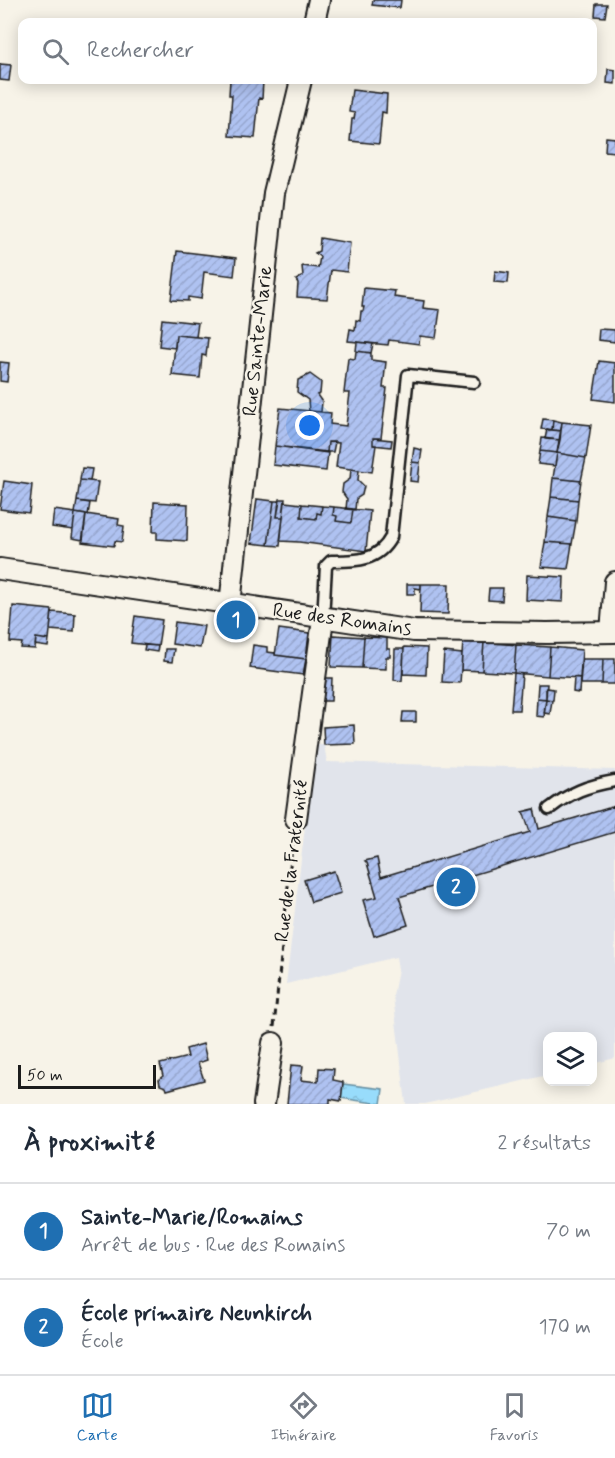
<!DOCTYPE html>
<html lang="fr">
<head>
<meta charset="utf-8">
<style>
	:root { --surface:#fff; --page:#f6f6f7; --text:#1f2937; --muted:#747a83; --line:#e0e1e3; --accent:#1f6fb2 }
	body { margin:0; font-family:Mynerve,sans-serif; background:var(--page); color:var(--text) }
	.controls { position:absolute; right:18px; bottom:18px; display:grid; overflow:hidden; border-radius:12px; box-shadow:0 3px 15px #0003 }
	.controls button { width:54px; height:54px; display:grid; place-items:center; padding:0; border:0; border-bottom:2px solid var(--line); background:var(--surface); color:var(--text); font:30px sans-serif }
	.scale { position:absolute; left:18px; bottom:15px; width:138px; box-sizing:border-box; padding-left:6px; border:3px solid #1c1c1c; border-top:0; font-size:16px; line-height:21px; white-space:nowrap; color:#1c1c1c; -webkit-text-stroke:4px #f7f3e8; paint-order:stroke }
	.you { position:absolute; left:310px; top:426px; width:21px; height:21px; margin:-15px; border:4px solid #fff; border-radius:50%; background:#1a73e8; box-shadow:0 0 0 9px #1a73e833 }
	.badge { display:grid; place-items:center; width:39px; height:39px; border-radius:50%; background:var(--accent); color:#fff; font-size:20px; font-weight:700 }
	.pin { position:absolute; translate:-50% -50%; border:3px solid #fff; box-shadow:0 2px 6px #0006 }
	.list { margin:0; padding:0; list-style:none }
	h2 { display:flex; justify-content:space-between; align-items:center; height:78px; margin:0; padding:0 24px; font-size:26px }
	h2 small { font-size:20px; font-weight:400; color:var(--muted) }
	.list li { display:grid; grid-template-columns:39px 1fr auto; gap:18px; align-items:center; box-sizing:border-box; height:96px; padding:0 24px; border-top:2px solid var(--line) }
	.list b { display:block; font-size:22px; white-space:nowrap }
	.list p { margin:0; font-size:20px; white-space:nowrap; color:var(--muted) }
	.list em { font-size:20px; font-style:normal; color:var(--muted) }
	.icon { flex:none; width:33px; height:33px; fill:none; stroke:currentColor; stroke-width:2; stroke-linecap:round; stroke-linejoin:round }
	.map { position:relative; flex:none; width:615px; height:1104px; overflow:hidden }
	.search { position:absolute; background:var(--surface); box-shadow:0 3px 15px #0003; left:18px; right:18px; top:18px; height:66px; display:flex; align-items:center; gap:15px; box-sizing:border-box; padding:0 21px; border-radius:12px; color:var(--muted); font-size:22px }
	.sheet { height:270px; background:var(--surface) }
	nav { display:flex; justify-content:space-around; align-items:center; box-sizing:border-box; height:84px; border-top:2px solid var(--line); background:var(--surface); font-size:16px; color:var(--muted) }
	nav a { display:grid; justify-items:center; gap:3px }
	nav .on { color:var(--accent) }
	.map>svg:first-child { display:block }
</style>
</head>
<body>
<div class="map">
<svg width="615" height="1104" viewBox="0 0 615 1104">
	<defs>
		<pattern id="water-ripples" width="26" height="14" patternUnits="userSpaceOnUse" patternTransform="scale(1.5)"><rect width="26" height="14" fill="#98dcfb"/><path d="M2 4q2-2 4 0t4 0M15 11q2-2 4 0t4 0" fill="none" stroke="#82bcd7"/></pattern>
		<pattern id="building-hatch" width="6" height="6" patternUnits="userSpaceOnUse" patternTransform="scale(1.5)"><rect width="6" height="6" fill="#afc2f1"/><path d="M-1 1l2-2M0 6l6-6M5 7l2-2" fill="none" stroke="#96a6ce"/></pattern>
	</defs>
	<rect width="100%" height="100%" fill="#f7f3e8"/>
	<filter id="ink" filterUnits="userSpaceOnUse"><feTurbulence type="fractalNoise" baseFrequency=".0167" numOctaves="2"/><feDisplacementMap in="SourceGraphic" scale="12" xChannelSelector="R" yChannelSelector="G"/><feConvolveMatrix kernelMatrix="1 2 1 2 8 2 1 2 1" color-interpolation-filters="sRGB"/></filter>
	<g filter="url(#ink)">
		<path fill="#e1e4eb" d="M 315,744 L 324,745 L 327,762 L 615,770 L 615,1058 L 593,1064 L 592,1036 L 548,1036 L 547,1075 L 425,1104 L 406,1104 L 393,996 L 398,970 L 396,957 L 286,984 Z"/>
		<path fill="url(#water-ripples)" stroke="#668fa2" stroke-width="1.5" d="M 343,1084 L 383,1089 L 381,1104 L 341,1098 Z"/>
		<path fill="url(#building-hatch)" stroke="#1c1c1c" stroke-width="1.5" d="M 373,0 L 401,0 L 400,8 L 372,5 Z
			M 596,4 L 607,4 L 605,17 L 595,16 Z
			M 0,64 L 11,65 L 9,81 L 0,80 Z
			M 608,69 L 615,70 L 615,84 L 607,83 Z
			M 230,80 L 263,81 L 262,99 L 259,98 L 255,138 L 229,136 L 232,95 L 229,95 Z
			M 352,90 L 387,94 L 386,113 L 382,112 L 379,144 L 350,141 L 352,119 L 354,119 L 355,113 L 349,112 Z
			M 606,137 L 615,138 L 615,152 L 605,151 Z
			M 320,238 L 350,243 L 347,272 L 331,270 L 327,299 L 297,297 L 298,283 L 296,280 L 303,276 L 302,266 L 318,268 L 320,257 L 315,253 L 319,251 Z
			M 177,251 L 236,258 L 234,276 L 204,272 L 201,299 L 188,297 L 188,301 L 171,300 Z
			M 495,271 L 509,273 L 508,283 L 494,282 Z
			M 364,288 L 395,291 L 394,297 L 424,301 L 423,308 L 440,310 L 436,338 L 420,336 L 419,344 L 389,340 L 388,345 L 348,341 L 350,329 L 355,330 L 356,320 L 360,321 L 361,311 L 363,311 L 364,307 L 362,307 Z
			M 162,319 L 198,323 L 196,337 L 176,335 L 175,348 L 159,346 Z
			M 599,329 L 615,330 L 615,342 L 598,340 Z
			M 176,335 L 208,338 L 206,356 L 202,355 L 200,378 L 172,375 Z
			M 357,342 L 373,344 L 371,353 L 356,351 Z
			M 356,351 L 371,353 L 371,360 L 386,362 L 383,388 L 387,388 L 381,438 L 373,438 L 373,445 L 376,445 L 372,472 L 336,467 L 339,443 L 328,442 L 327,452 L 275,446 L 280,408 L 331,413 L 330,424 L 346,426 L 350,393 L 344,393 L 348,358 L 355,359 Z
			M 599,361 L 615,363 L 615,402 L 593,399 Z
			M 0,362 L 9,363 L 7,382 L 0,381 Z
			M 310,374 L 321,382 L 320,394 L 317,395 L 322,402 L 321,412 L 309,411 L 308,400 L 297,392 L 298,380 Z
			M 543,419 L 553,420 L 552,430 L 541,429 Z
			M 553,420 L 562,422 L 561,431 L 552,430 Z
			M 562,422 L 591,425 L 586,458 L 557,453 Z
			M 547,429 L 561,431 L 560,440 L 545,439 Z
			M 373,438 L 392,440 L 391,447 L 373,445 Z
			M 542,438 L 560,440 L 557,453 L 540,451 Z
			M 328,442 L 335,442 L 333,452 L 327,452 Z
			M 275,446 L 328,453 L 326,471 L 273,465 Z
			M 414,448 L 422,450 L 420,463 L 412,462 Z
			M 540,451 L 557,453 L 555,466 L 538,464 Z
			M 557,453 L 586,458 L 581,481 L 553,478 Z
			M 412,462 L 420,463 L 418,482 L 410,481 Z
			M 82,468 L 92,469 L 90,481 L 80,480 Z
			M 351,469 L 359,470 L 358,480 L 364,486 L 362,495 L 356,499 L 355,510 L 346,509 L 347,499 L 342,492 L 343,484 L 350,479 Z
			M 553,478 L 581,481 L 578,500 L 551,497 Z
			M 80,480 L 98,482 L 95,503 L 77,501 Z
			M 4,481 L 32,485 L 29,513 L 0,509 Z
			M 551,497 L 578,500 L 576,521 L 548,517 Z
			M 257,499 L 274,501 L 268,545 L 251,543 Z
			M 280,499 L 285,499 L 283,517 L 277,517 Z
			M 77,501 L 90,503 L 88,515 L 75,513 Z
			M 274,501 L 279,501 L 277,517 L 283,517 L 280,546 L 268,545 Z
			M 154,502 L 188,504 L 187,541 L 157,539 L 157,532 L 153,532 Z
			M 285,502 L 302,504 L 301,517 L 316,519 L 317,513 L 321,514 L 322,506 L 334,507 L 333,515 L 337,516 L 336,521 L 351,523 L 353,509 L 370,511 L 366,551 L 299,542 L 280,541 Z
			M 302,504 L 322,506 L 321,514 L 317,513 L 316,519 L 301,517 Z
			M 334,507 L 353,509 L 351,523 L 336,521 L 337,516 L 333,515 Z
			M 54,510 L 75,513 L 73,530 L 52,527 Z
			M 75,513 L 86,515 L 83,540 L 72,538 Z
			M 86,514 L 119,519 L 118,525 L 124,526 L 122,542 L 115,541 L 114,546 L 82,542 Z
			M 548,517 L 576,521 L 572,544 L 545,542 Z
			M 545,542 L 572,544 L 568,569 L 541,567 Z
			M 527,575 L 564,577 L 563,602 L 526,600 Z
			M 407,584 L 421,584 L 421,589 L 415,588 L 415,594 L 407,594 Z
			M 421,584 L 449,584 L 448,614 L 420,613 Z
			M 489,588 L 503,588 L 502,601 L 488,600 Z
			M 13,606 L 52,610 L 49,640 L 36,638 L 35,649 L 21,648 L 22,643 L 10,642 Z
			M 52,612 L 75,614 L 74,632 L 50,630 Z
			M 135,616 L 162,620 L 158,646 L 131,643 Z
			M 175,622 L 204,626 L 200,648 L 172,644 Z
			M 279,629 L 309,633 L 306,659 L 275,655 Z
			M 333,635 L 364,637 L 362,668 L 331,667 Z
			M 364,637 L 387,638 L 387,649 L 390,649 L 390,657 L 386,657 L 386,669 L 362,668 Z
			M 36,638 L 49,640 L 48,647 L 35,645 Z
			M 463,641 L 484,642 L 482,671 L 461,670 Z
			M 484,642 L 516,645 L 514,673 L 482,671 Z
			M 145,645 L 158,646 L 157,652 L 144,650 Z
			M 253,645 L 267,647 L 267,652 L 275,653 L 275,655 L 306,659 L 303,675 L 250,668 Z
			M 516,645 L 550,647 L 548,676 L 514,673 Z
			M 404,647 L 427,648 L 426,675 L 403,674 Z
			M 550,647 L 582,650 L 580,678 L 548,676 Z
			M 165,649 L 174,649 L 172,662 L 164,661 Z
			M 395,649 L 404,649 L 402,681 L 394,680 Z
			M 444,652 L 462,654 L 460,683 L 442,682 Z
			M 582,659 L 603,659 L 602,684 L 580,684 Z
			M 603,659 L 615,659 L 615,684 L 602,684 Z
			M 514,673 L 522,674 L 519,710 L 511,710 Z
			M 574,677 L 580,678 L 579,693 L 573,692 Z
			M 322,678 L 332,678 L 331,701 L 322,701 Z
			M 538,684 L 547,684 L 546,699 L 537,698 Z
			M 546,688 L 554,689 L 553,700 L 546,699 Z
			M 537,698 L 546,699 L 544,717 L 536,716 Z
			M 546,699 L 552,700 L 550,714 L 544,713 Z
			M 403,712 L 416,712 L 416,722 L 402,722 Z
			M 354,725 L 355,744 L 324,745 L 323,727 Z
			M 615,806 L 615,832 L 399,897 L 408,925 L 374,936 L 363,900 L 377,897 L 367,863 L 365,861 L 377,858 L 381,877 L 530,832 L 524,814 L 522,812 L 534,809 L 539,829 Z
			M 334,871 L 341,893 L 311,902 L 304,880 Z
			M 203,1044 L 207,1060 L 198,1063 L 204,1080 L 167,1090 L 166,1087 L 160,1085 L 159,1079 L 163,1076 L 160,1064 L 188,1057 L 186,1049 Z
			M 291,1065 L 303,1066 L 301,1080 L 318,1082 L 319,1068 L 334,1069 L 333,1080 L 343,1082 L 341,1101 L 330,1099 L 330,1104 L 287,1104 Z"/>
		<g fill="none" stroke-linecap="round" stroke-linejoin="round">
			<defs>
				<path id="lane" d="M 323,619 L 326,566 L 331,561 C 355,561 378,562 391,537 L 408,375 L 474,382
					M 549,809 C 571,792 587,786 615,781"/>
				<path id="street" d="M 314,22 L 319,0
					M 0,569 L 414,631 L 547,633 L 615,632
					M 230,605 L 274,193 L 301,80
					M 611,632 L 615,582
					M 296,819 L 323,619
					M 264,1104 L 273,1043"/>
			</defs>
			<use href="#lane" stroke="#1c1c1c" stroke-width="15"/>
			<use href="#street" stroke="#1c1c1c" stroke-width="24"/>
			<path stroke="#1c1c1c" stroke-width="3" stroke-dasharray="6 4.5" stroke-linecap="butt" d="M 274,1027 L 293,836"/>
			<use href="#lane" stroke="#f7f3e8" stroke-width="10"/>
			<use href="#street" stroke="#f7f3e8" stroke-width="20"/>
		</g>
	</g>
	<g text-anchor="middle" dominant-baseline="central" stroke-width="5" stroke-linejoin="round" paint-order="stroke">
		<g font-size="20" fill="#1c1c1c" stroke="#f7f3e8">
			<text transform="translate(258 341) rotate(-84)">Rue Sainte-Marie</text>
			<text transform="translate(342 620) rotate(8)">Rue des Romains</text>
			<text transform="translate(292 861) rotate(-83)">Rue de la Fraternité</text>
		</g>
	</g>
</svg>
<div class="controls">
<button><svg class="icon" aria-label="layers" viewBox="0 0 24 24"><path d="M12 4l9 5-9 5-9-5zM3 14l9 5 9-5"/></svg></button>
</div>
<div class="scale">50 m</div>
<div class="you"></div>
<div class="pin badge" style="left:236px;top:620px">1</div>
<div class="pin badge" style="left:456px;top:887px">2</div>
<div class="search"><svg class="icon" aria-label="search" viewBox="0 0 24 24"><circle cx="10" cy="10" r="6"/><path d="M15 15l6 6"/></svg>Rechercher</div>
</div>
<section class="sheet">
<h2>À proximité<small>2 résultats</small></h2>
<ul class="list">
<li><span class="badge">1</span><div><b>Sainte-Marie/Romains</b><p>Arrêt de bus · Rue des Romains</p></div><em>70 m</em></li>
<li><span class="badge">2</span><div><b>École primaire Neunkirch</b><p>École</p></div><em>170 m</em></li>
</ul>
</section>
<nav>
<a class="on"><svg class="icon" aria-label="map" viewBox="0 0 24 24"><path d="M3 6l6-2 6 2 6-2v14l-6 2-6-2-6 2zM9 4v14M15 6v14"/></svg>Carte</a>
<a><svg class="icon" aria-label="directions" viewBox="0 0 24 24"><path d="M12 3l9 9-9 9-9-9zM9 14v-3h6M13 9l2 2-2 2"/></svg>Itinéraire</a>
<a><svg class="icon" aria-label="saved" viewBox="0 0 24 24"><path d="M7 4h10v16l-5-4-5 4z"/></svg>Favoris</a>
</nav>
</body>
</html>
